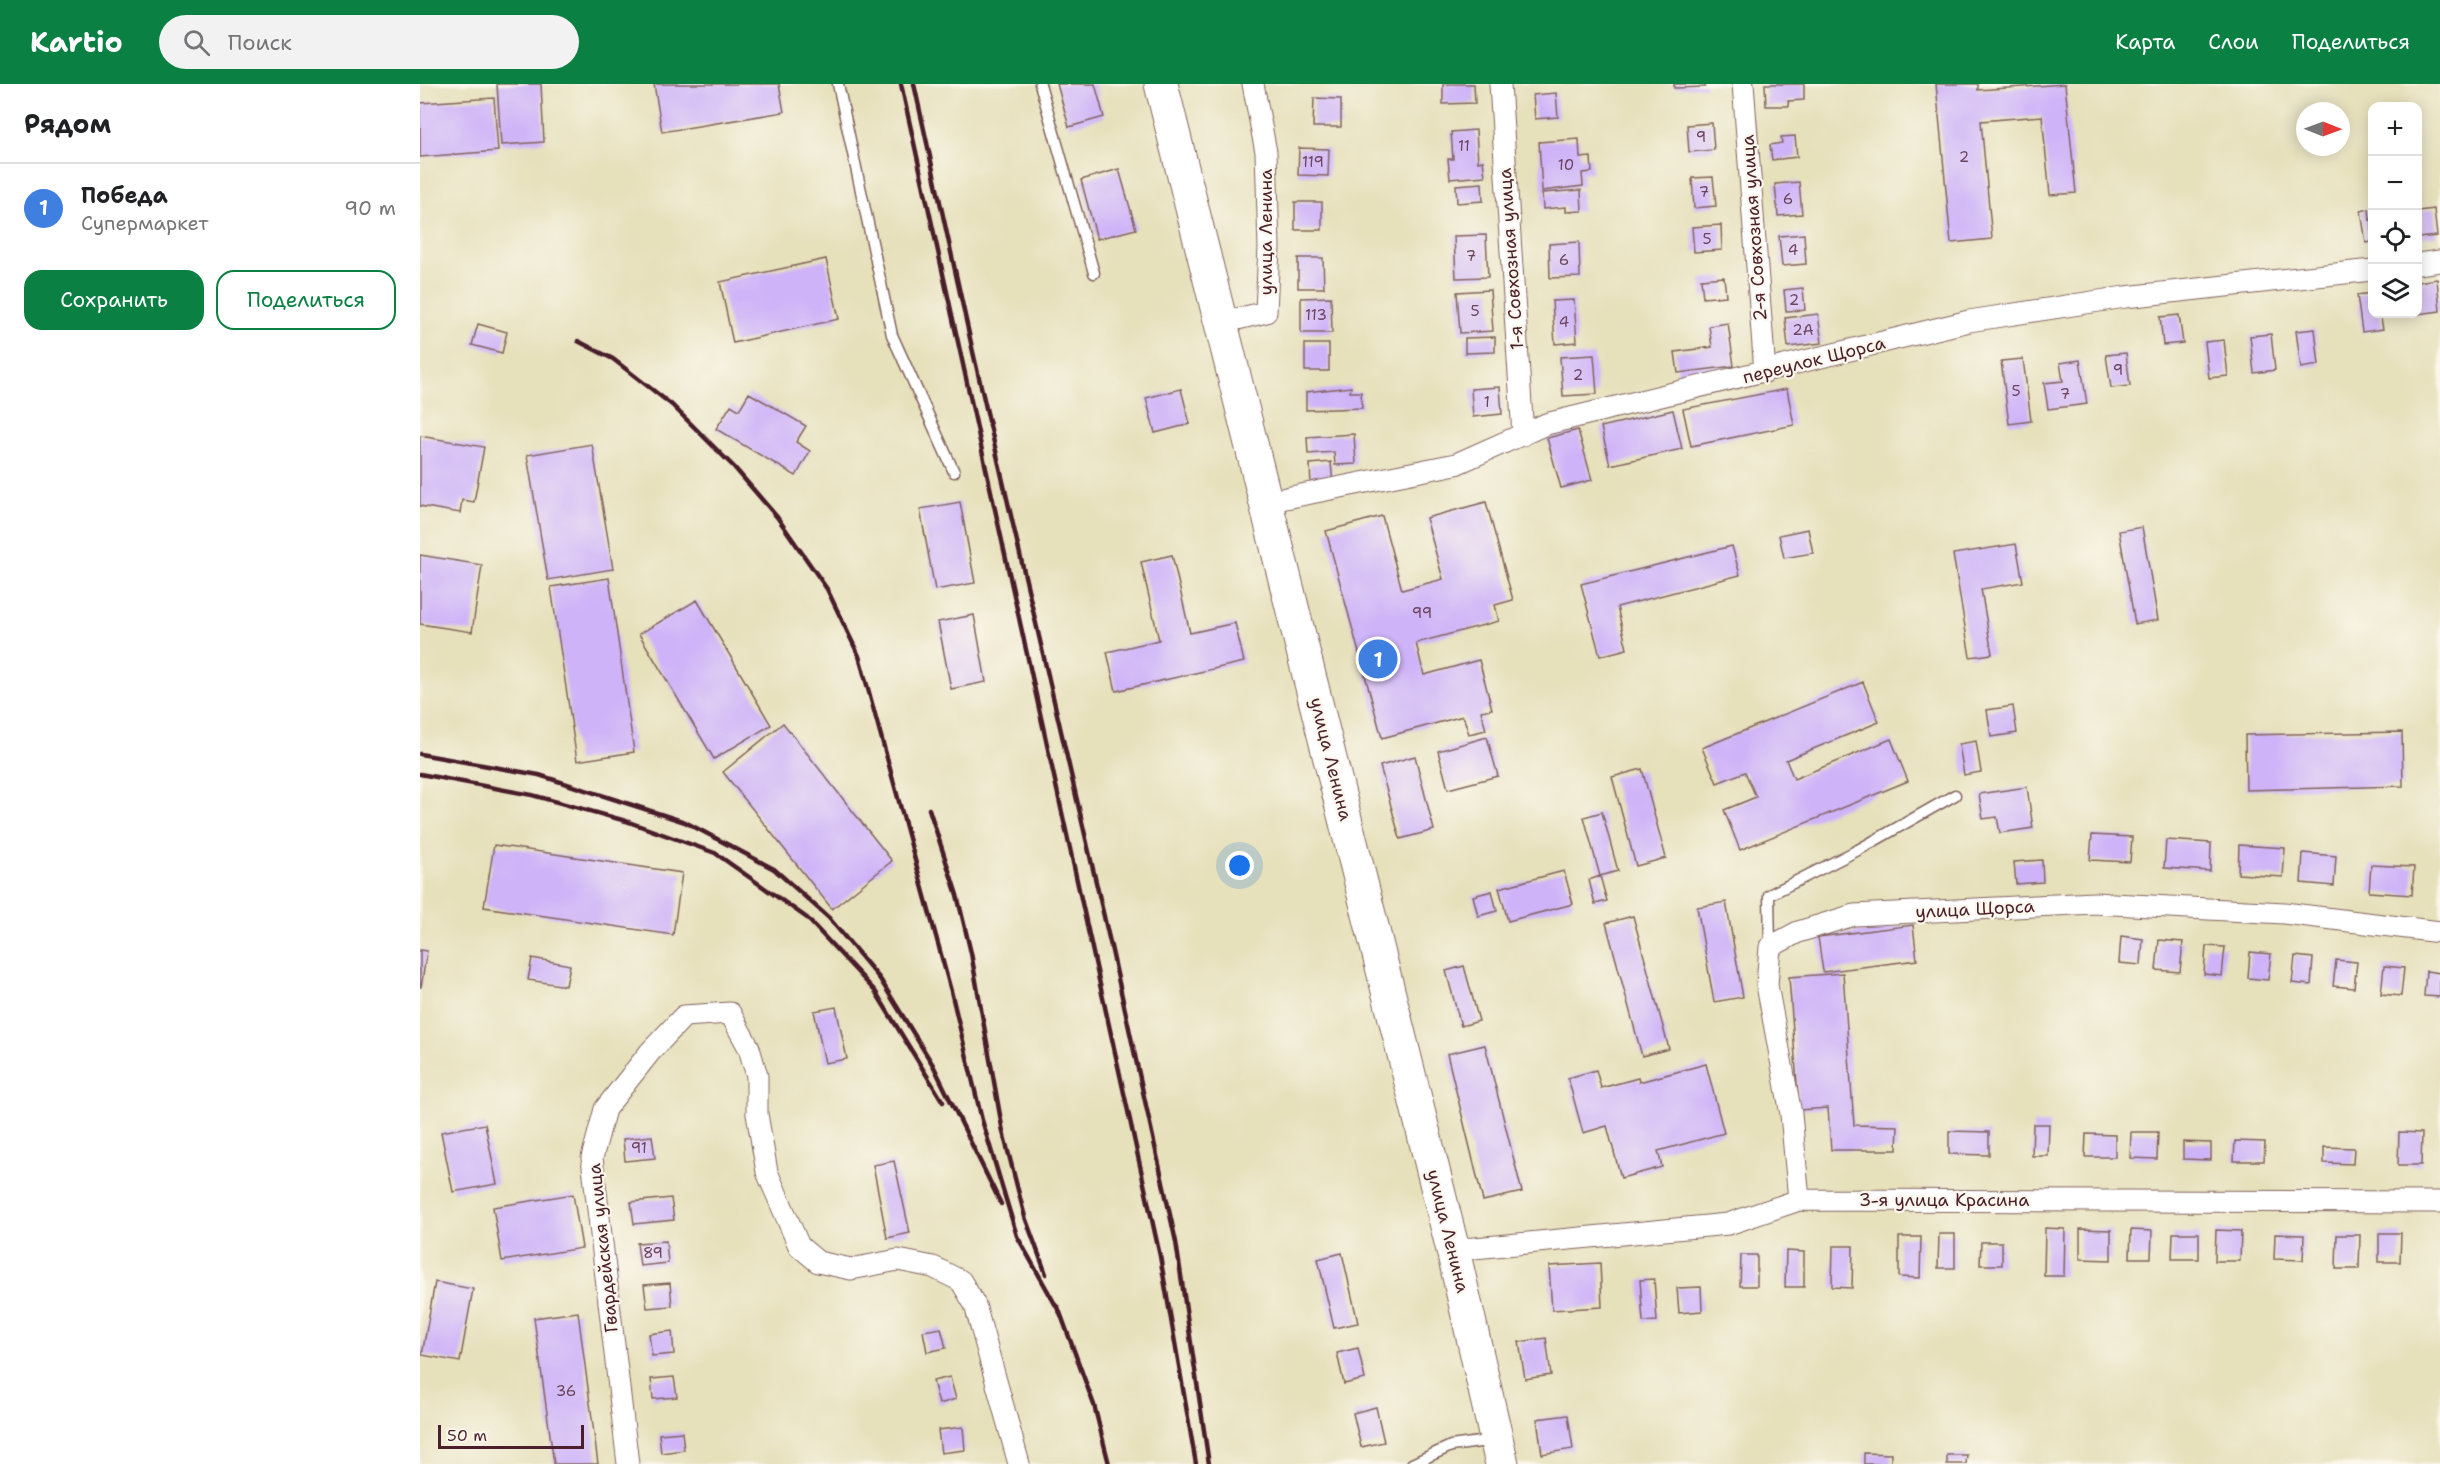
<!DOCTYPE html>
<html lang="ru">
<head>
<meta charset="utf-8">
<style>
	:root { --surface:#fff; --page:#f2f2f2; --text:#202124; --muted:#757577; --line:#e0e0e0; --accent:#0b8043 }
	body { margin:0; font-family:"Shantell Sans",sans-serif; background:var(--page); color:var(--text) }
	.controls { position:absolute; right:18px; top:18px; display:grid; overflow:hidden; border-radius:12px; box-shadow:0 3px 15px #0003 }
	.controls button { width:54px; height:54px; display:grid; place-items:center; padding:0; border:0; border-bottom:2px solid var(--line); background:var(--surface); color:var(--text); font:30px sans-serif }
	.compass { position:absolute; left:1876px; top:18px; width:54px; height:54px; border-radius:50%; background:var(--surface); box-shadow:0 3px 15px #0003; rotate:91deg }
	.scale { position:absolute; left:18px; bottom:15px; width:146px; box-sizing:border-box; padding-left:6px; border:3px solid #4a1f2b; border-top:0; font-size:16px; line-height:21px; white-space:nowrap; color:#4a1f2b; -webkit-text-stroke:4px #fbf7ec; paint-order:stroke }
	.you { position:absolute; left:820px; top:782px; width:21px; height:21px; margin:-15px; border:4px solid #fff; border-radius:50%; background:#1a73e8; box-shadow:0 0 0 9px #1a73e833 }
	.badge { display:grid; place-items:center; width:39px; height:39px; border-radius:50%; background:var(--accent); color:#fff; font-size:20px; font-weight:700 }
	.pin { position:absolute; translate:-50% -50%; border:3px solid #fff; box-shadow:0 2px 6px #0006 }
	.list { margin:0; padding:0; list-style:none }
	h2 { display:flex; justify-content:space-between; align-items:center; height:78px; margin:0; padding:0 24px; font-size:26px }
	h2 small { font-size:20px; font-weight:400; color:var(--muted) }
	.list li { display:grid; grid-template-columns:39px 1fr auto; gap:18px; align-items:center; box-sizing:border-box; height:90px; padding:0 24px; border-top:2px solid var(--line) }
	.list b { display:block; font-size:22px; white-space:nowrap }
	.list p { margin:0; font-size:20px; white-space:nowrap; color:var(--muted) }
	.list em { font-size:20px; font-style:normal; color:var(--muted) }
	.actions { display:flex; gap:12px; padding:18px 24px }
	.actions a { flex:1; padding:14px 0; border:2px solid var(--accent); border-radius:18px; text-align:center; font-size:21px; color:var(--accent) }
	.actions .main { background:var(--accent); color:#fff }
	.icon { flex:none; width:33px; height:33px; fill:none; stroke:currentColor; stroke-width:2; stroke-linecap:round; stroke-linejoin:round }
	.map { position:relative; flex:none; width:2020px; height:1380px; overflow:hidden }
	header { display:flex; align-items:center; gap:36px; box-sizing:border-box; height:84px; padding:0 30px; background:var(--accent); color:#fff }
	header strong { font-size:28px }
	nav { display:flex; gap:33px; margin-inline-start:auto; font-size:21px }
	.search { width:420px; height:54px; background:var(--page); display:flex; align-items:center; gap:15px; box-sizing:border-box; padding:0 21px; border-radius:33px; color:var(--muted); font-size:22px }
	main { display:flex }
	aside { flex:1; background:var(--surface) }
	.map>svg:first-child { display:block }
</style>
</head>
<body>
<header>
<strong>Kartio</strong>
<div class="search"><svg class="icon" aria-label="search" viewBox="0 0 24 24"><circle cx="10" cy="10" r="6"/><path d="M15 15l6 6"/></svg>Поиск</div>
<nav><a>Карта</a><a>Слои</a><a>Поделиться</a></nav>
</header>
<main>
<aside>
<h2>Рядом<small></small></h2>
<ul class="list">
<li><span class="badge" style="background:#3f7fe0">1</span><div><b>Победа</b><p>Супермаркет</p></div><em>90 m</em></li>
</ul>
<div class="actions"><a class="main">Сохранить</a><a>Поделиться</a></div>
</aside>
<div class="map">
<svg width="2020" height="1380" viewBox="0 0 2020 1380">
	<rect width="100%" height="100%" fill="#fbf7ec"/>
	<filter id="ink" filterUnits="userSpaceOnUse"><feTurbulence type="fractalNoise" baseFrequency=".0167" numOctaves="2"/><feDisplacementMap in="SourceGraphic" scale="12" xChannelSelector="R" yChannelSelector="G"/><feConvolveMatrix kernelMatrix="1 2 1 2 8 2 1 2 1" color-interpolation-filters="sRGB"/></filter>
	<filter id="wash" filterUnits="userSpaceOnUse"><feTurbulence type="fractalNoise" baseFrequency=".008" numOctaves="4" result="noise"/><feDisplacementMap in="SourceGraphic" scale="24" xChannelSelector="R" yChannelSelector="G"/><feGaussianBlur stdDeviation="1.35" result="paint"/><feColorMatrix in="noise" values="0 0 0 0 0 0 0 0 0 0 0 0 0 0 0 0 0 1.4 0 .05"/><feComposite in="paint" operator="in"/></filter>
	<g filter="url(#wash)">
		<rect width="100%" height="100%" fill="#e6e0bb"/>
		<g id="blocks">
			<path fill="#ceb3f8" d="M 77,0 L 121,0 L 124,58 L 81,61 Z
				M 234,0 L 359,0 L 364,28 L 242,48 Z
				M 637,0 L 675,0 L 684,33 L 649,43 Z
				M 1023,0 L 1054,0 L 1055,19 L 1023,20 Z
				M 1254,0 L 1285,0 L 1285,3 L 1254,4 Z
				M 1345,0 L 1384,0 L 1384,16 L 1368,17 L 1369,22 L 1346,22 Z
				M 1516,0 L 1558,0 L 1558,6 L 1645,0 L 1656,109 L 1630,111 L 1622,32 L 1561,37 L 1572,155 L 1531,159 Z
				M 1136,9 L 1138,33 L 1115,35 L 1113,11 Z
				M 74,14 L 78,67 L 0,73 L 0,19 Z
				M 894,14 L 921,15 L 921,43 L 893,43 Z
				M 1292,39 L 1294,66 L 1269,68 L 1267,41 Z
				M 1056,46 L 1058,78 L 1063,77 L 1065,92 L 1030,95 L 1028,75 L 1033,75 L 1031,48 Z
				M 1375,52 L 1377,73 L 1352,76 L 1350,61 L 1362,59 L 1361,53 Z
				M 1159,55 L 1160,74 L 1171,73 L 1172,88 L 1162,89 L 1163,102 L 1122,107 L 1119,58 Z
				M 879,64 L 909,65 L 908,92 L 878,91 Z
				M 699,85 L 716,145 L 677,155 L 661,96 Z
				M 1293,93 L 1296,122 L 1274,124 L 1272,94 Z
				M 1379,98 L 1382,130 L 1358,132 L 1355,100 Z
				M 1062,99 L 1063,117 L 1037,119 L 1036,101 Z
				M 1161,106 L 1162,127 L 1146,128 L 1146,123 L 1123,125 L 1122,109 Z
				M 875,118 L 902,118 L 902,146 L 875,146 Z
				M 1949,125 L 1950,136 L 1952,135 L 1952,158 L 1946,159 L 1941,127 Z
				M 2014,125 L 2017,152 L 1998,154 L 1998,127 Z
				M 1301,141 L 1302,166 L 1274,168 L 1272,143 Z
				M 1384,150 L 1386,180 L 1362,182 L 1359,152 Z
				M 1066,151 L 1068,193 L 1036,194 L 1034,152 Z
				M 1159,158 L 1160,193 L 1130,194 L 1129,160 Z
				M 878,174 L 903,174 L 904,204 L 878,204 Z
				M 406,175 L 419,235 L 313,259 L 300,198 Z
				M 1304,193 L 1306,212 L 1283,214 L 1281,195 Z
				M 2017,195 L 2020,227 L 1998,230 L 1998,198 Z
				M 1383,204 L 1385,226 L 1366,227 L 1364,206 Z
				M 1070,206 L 1073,247 L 1040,249 L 1037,208 Z
				M 1952,209 L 1952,230 L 1960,230 L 1963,245 L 1942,248 L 1937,211 Z
				M 911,213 L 912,249 L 881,249 L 881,214 Z
				M 1154,216 L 1157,258 L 1135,260 L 1132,217 Z
				M 1398,230 L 1402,259 L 1368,263 L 1365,234 Z
				M 1759,231 L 1763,259 L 1743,261 L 1740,233 Z
				M 1308,239 L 1314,282 L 1258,289 L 1255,268 L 1292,263 L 1289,242 Z
				M 58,240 L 87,248 L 82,269 L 52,261 Z
				M 1895,245 L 1899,281 L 1881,284 L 1876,247 Z
				M 1851,250 L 1855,286 L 1834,289 L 1830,252 Z
				M 1075,253 L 1075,268 L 1045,269 L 1045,254 Z
				M 1804,256 L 1808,292 L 1789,294 L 1785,258 Z
				M 885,260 L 909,260 L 909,287 L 885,287 Z
				M 1706,269 L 1710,302 L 1691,304 L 1686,271 Z
				M 1174,271 L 1177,310 L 1143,312 L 1140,273 Z
				M 1603,275 L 1611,337 L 1589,340 L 1581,277 Z
				M 1660,276 L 1667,320 L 1628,325 L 1624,299 L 1643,297 L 1640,279 Z
				M 931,303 L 930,308 L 941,308 L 942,324 L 886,326 L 886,308 Z
				M 1080,303 L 1082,330 L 1053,333 L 1051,305 Z
				M 761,305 L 770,340 L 735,349 L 726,314 Z
				M 1367,305 L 1374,341 L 1271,362 L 1263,325 Z
				M 329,309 L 386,342 L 376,358 L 390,367 L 376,392 L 296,345 L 311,321 L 319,326 Z
				M 1253,326 L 1262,365 L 1190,381 L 1181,343 Z
				M 1158,346 L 1172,396 L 1141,404 L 1127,354 Z
				M 934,350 L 936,380 L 915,381 L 914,368 L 888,370 L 887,353 Z
				M 0,352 L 64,363 L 54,418 L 42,416 L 40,429 L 0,422 Z
				M 172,360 L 193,485 L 128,496 L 107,371 Z
				M 911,378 L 913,401 L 891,402 L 890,380 Z
				M 540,418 L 555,499 L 515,506 L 500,425 Z
				M 1066,418 L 1093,516 L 1075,521 L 1079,537 L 996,559 L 1004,591 L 1059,576 L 1072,625 L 1061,627 L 1066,646 L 1049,650 L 1043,632 L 962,654 L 906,447 L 962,432 L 982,506 L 1023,495 L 1006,434 Z
				M 1722,443 L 1738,536 L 1715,540 L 1699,447 Z
				M 1388,445 L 1393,469 L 1364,474 L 1359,451 Z
				M 1596,460 L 1603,498 L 1561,505 L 1572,570 L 1550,573 L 1533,470 Z
				M 1312,462 L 1320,491 L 1197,523 L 1207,565 L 1180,572 L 1161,500 Z
				M 0,471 L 62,481 L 52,548 L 0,540 Z
				M 752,471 L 770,549 L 815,539 L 824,578 L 696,607 L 687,568 L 739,556 L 721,478 Z
				M 189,494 L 214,668 L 157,677 L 131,503 Z
				M 277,516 L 351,641 L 294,675 L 219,550 Z
				M 554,531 L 566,598 L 531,605 L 518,538 Z
				M 1443,598 L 1459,638 L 1366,676 L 1374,695 L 1471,655 L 1488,697 L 1320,766 L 1304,726 L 1336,713 L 1325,688 L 1297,699 L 1282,664 Z
				M 1593,622 L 1597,649 L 1571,653 L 1567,626 Z
				M 363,639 L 472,777 L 412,825 L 303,688 Z
				M 1982,648 L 1983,702 L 1826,706 L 1825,651 Z
				M 1067,653 L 1078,692 L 1028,705 L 1018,667 Z
				M 1556,657 L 1561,688 L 1544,691 L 1539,660 Z
				M 995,672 L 1014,746 L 980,755 L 960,682 Z
				M 1222,685 L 1246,774 L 1216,782 L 1192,693 Z
				M 1607,703 L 1613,744 L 1580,749 L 1577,733 L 1563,735 L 1559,710 Z
				M 1182,728 L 1198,787 L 1180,792 L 1187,817 L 1175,820 L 1169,796 L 1180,792 L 1164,733 Z
				M 1672,751 L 1712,753 L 1710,778 L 1670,776 Z
				M 1746,756 L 1791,759 L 1790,787 L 1744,784 Z
				M 74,761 L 262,789 L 253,851 L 64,823 Z
				M 1819,761 L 1865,764 L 1863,793 L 1818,790 Z
				M 1883,769 L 1916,772 L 1914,802 L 1881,799 Z
				M 1622,776 L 1623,798 L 1596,800 L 1594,778 Z
				M 1951,781 L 1994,783 L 1992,811 L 1949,808 Z
				M 1144,787 L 1153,820 L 1088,837 L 1079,804 Z
				M 1072,807 L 1077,827 L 1058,832 L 1053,812 Z
				M 1306,818 L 1323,913 L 1294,918 L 1277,823 Z
				M 1213,832 L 1249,965 L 1222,972 L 1186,839 Z
				M 1493,841 L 1497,876 L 1403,888 L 1398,853 Z
				M 1701,852 L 1723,855 L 1721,881 L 1699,879 Z
				M 1739,856 L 1763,858 L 1760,888 L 1736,886 Z
				M 1786,862 L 1805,863 L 1802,892 L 1784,890 Z
				M 0,866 L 7,867 L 1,903 L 0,903 Z
				M 1830,868 L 1851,870 L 1848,896 L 1828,894 Z
				M 1875,872 L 1893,874 L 1891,901 L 1872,899 Z
				M 112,874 L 150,881 L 146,902 L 108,896 Z
				M 1916,876 L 1937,878 L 1934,904 L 1913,902 Z
				M 1044,882 L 1059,937 L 1041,942 L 1026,887 Z
				M 1964,882 L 1984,884 L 1981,912 L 1961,910 Z
				M 2006,887 L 2020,889 L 2020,913 L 2004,912 Z
				M 1423,889 L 1434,1041 L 1478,1042 L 1477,1066 L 1411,1066 L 1408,1024 L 1379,1026 L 1369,893 Z
				M 416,923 L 427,975 L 405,979 L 394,927 Z
				M 1065,961 L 1102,1108 L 1063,1117 L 1027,970 Z
				M 1286,980 L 1304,1049 L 1238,1067 L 1242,1083 L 1201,1094 L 1187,1042 L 1163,1049 L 1148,994 L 1176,986 L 1181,1004 L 1218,994 L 1219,998 Z
				M 65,1040 L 77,1100 L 33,1108 L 21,1048 Z
				M 1613,1040 L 1629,1040 L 1628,1072 L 1612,1072 Z
				M 1529,1047 L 1569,1048 L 1569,1071 L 1529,1070 Z
				M 1711,1048 L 1738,1048 L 1737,1075 L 1710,1074 Z
				M 1979,1048 L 2002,1049 L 2001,1081 L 1978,1081 Z
				M 1666,1050 L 1695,1051 L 1695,1073 L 1665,1073 Z
				M 232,1052 L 235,1074 L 205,1077 L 203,1055 Z
				M 1815,1057 L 1845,1058 L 1844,1077 L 1814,1077 Z
				M 1763,1058 L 1791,1059 L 1791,1076 L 1763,1075 Z
				M 1904,1063 L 1934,1064 L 1933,1080 L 1904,1079 Z
				M 474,1077 L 490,1149 L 467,1154 L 453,1081 Z
				M 153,1110 L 162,1164 L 82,1177 L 73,1123 Z
				M 251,1114 L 254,1136 L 214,1140 L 211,1118 Z
				M 1625,1144 L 1645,1145 L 1644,1192 L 1624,1192 Z
				M 1660,1145 L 1691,1146 L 1691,1176 L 1660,1175 Z
				M 1711,1146 L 1732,1147 L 1731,1174 L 1710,1174 Z
				M 1796,1146 L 1821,1147 L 1820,1177 L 1795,1177 Z
				M 1753,1149 L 1779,1149 L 1779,1175 L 1752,1175 Z
				M 1959,1149 L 1981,1149 L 1980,1178 L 1959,1178 Z
				M 1519,1150 L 1535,1150 L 1535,1184 L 1518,1184 Z
				M 1855,1150 L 1884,1151 L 1883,1176 L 1854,1175 Z
				M 1917,1151 L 1940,1151 L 1939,1185 L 1916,1185 Z
				M 1479,1153 L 1501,1153 L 1500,1194 L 1479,1193 Z
				M 246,1157 L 248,1179 L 220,1182 L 217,1159 Z
				M 1561,1158 L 1582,1158 L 1582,1181 L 1560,1181 Z
				M 1413,1162 L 1433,1162 L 1432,1204 L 1412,1203 Z
				M 1366,1167 L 1384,1168 L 1384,1203 L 1365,1203 Z
				M 922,1169 L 938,1239 L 914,1244 L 898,1175 Z
				M 1321,1171 L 1337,1171 L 1337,1202 L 1320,1202 Z
				M 1180,1179 L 1182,1223 L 1132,1226 L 1129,1182 Z
				M 1234,1195 L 1237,1237 L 1223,1238 L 1220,1196 Z
				M 15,1198 L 53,1205 L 40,1278 L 2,1271 Z
				M 250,1199 L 252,1222 L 227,1224 L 224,1201 Z
				M 1281,1203 L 1282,1227 L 1259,1229 L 1257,1204 Z
				M 158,1228 L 178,1380 L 134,1380 L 114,1234 Z
				M 521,1244 L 526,1264 L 507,1268 L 503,1247 Z
				M 252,1247 L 254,1270 L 232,1272 L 229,1250 Z
				M 1126,1254 L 1131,1291 L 1105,1295 L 1099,1258 Z
				M 938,1264 L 945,1295 L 924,1300 L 917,1269 Z
				M 254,1293 L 257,1313 L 233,1315 L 231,1295 Z
				M 530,1293 L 536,1315 L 519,1320 L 513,1297 Z
				M 956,1323 L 964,1358 L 941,1363 L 933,1329 Z
				M 1148,1331 L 1153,1365 L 1122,1370 L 1117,1335 Z
				M 543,1343 L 545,1366 L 521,1369 L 518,1346 Z
				M 262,1348 L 264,1366 L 241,1369 L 239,1350 Z
				M 1444,1369 L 1471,1370 L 1471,1380 L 1444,1380 Z
				M 1527,1371 L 1547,1371 L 1546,1380 L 1527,1380 Z"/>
		</g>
	</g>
	<g filter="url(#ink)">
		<use href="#blocks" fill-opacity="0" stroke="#81635d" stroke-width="1.5"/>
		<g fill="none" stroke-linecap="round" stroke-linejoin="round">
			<defs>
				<path id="lane" d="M 418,0 L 472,251 L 534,388
					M 620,0 L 674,189
					M 1350,863 L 1349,811 L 1438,766 L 1535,711
					M 992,1380 L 1031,1362 L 1074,1356"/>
				<path id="street" d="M 1080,0 L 1103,351
					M 1323,0 L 1345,288
					M 1998,180 L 2020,177
					M 801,239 L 846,228 L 849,163 L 846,68 L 833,0
					M 846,418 L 1036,380 L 1126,340 L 1549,237 L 1705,213 L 1952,186
					M 1379,1116 L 1371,1030 L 1347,901 L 1350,863 L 1378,848 L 1434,831 L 1674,819 L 1864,829 L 2020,848
					M 1033,1166 L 1308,1140 L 1379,1116 L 2020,1118
					M 208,1380 L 172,1074 L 185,1025 L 230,968 L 264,932 L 310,929 L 329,964 L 337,992 L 337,1030 L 347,1088 L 379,1162 L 398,1178 L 431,1185 L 478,1176 L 513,1183 L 541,1197 L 555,1221 L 599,1380"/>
				<path id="primary" d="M 741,0 L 1033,1166 L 1082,1380"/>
			</defs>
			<use href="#lane" stroke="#81635d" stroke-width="13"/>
			<use href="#street" stroke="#81635d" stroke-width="23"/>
			<use href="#primary" stroke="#81635d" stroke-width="35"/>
			<use href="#lane" stroke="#fff" stroke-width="10"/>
			<use href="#street" stroke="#fff" stroke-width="21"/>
			<use href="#primary" stroke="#fff" stroke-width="33"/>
			<path stroke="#4a1f2b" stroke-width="4.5" d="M 481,0 L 740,1172 L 776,1380
				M 494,0 L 553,268 L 692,867 L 756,1158 L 789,1380
				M 158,257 L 193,275 L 252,321 L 314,383 L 357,433 L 407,505 L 439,572 L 531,907 L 562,1036 L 597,1152 L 640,1229
				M 0,670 L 119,691 L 265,738 L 354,785 L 409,834 L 460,895 L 513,981 L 581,1120
				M 0,690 L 112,711 L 206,737 L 295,769 L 387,834 L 455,907 L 523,1018
				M 509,725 L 537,811 L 551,869 L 583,1048 L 605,1133 L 626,1190
				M 638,1223 L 674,1321 L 689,1380"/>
		</g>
	</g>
	<g text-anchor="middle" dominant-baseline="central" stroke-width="4.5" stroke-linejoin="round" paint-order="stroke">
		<g font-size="15" fill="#6b445e">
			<text x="1281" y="53">9</text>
			<text x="1044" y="62">11</text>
			<text x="1544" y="73">2</text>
			<text x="893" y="78">119</text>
			<text x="1146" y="81">10</text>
			<text x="1284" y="108">7</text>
			<text x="1368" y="115">6</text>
			<text x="1287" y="155">5</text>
			<text x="1373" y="166">4</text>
			<text x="1051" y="172">7</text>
			<text x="1144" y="176">6</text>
			<text x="1374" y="216">2</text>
			<text x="1055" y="227">5</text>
			<text x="896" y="231">113</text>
			<text x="1144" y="238">4</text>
			<text x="1383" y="246">2А</text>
			<text x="1698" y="286">9</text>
			<text x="1158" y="291">2</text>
			<text x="1596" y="307">5</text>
			<text x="1645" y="310">7</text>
			<text x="1067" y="318">1</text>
			<text x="1002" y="529">99</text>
			<text x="219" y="1064">91</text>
			<text x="233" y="1169">89</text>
			<text x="146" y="1307">36</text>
		</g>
		<g font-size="18" fill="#4a1f2b" stroke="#fbf7ec">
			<text transform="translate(1334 144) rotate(-94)">2-я Совхозная улица</text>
			<text transform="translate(846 148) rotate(-90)">улица Ленина</text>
			<text transform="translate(1091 175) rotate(-94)">1-я Совхозная улица</text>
			<text transform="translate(1394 276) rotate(-14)">переулок Щорса</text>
			<text transform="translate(911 675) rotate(76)">улица Ленина</text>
			<text transform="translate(1555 825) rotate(-3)">улица Щорса</text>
			<text x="1524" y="1116">3-я улица Красина</text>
			<text transform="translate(1028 1147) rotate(76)">улица Ленина</text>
			<text transform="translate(183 1164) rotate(-96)">Гвардейская улица</text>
		</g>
	</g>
</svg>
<div class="controls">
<button>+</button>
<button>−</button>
<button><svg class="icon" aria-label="locate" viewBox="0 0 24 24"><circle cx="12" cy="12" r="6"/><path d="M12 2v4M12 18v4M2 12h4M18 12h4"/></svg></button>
<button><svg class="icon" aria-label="layers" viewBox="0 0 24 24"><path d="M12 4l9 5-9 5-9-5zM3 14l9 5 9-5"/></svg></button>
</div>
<svg class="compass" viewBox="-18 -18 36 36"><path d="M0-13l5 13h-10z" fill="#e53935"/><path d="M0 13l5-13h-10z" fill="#757577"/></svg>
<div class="scale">50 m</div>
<div class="you"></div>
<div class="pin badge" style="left:958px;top:575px;background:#3f7fe0">1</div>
</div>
</main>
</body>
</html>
